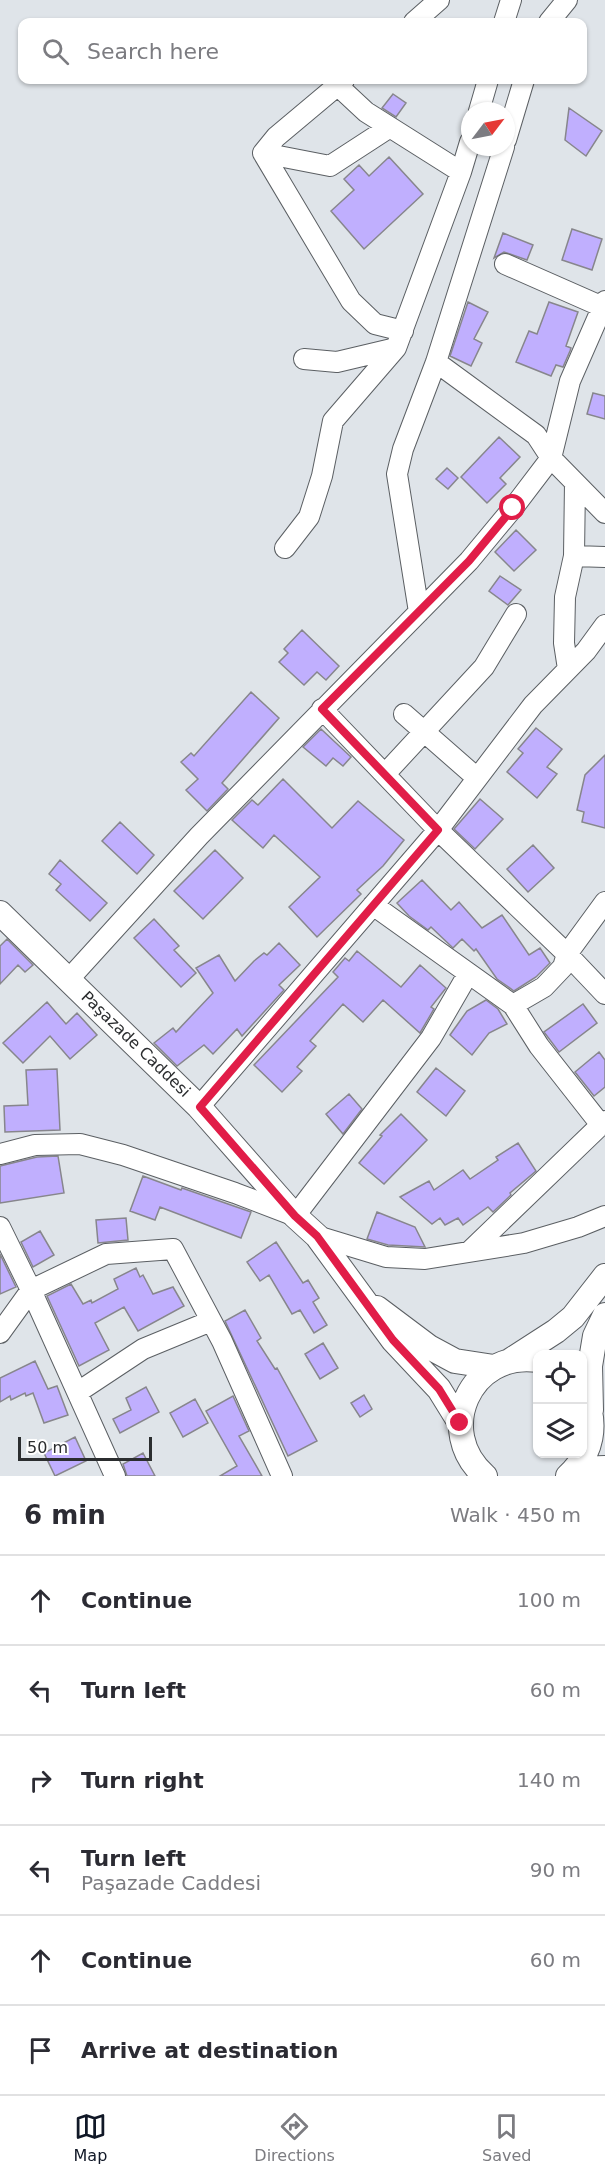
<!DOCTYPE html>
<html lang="en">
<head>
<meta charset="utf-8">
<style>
	:root { --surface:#fff; --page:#f2f2f3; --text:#2b2b33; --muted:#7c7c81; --line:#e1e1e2; --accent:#111827 }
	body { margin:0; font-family:"DejaVu Sans",sans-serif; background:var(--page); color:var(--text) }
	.controls { position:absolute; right:18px; bottom:18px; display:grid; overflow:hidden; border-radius:12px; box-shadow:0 2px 4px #0004 }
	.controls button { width:54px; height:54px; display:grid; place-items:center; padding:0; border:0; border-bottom:2px solid var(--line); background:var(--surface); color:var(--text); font:30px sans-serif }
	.compass { position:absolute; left:461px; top:102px; width:54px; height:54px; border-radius:50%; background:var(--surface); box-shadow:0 2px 4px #0004; rotate:58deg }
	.scale { position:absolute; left:18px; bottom:15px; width:134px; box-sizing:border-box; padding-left:6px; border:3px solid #2b2d2f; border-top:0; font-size:16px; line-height:21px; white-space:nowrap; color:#2b2d2f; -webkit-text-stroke:4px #fff; paint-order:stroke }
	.stop { position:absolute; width:18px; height:18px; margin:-14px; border:4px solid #e11d48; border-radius:50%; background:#fff }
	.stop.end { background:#e11d48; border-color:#fff; box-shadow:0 2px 6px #0008 }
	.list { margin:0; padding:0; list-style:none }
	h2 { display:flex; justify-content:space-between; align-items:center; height:78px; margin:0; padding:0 24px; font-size:26px }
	h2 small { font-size:20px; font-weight:400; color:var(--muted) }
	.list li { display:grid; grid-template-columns:39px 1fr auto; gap:18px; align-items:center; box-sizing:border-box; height:90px; padding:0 24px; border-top:2px solid var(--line) }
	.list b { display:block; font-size:22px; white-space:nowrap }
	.list p { margin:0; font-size:20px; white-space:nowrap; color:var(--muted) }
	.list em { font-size:20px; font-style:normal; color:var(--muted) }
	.icon { flex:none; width:33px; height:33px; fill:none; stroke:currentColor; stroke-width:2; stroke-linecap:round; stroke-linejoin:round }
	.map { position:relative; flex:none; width:605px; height:1476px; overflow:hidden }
	.search { position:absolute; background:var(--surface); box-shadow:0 2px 4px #0004; left:18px; right:18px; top:18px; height:66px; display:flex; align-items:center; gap:15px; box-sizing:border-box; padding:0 21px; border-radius:12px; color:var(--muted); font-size:22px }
	.sheet { height:618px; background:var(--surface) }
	nav { display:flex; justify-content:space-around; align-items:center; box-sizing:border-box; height:84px; border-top:2px solid var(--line); background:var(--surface); font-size:16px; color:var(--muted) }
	nav a { display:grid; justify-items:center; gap:3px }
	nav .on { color:var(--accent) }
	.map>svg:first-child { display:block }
</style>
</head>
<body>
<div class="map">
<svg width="605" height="1476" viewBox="0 0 605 1476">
	<rect width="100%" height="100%" fill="#dfe4e9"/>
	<path fill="#c0affe" stroke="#87868c" stroke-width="1.5" d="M 393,94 L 406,103 L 396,117 L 382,108 Z
		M 569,108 L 602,131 L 586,156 L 565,140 Z
		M 389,157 L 423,194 L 364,249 L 331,211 L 354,190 L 344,179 L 359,165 L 369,176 Z
		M 572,229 L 602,239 L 592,270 L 562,260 Z
		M 503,233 L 533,245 L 527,260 L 504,252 L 494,258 Z
		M 468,302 L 488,312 L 474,339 L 482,343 L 471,366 L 450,356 Z
		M 549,302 L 578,312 L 566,346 L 571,348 L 570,351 L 563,367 L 556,365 L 551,376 L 516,362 L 529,331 L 537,334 Z
		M 593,393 L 605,396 L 605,419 L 587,414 Z
		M 499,437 L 520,457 L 500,478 L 506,484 L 487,503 L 461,477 Z
		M 447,468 L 458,478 L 448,489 L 436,479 Z
		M 516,530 L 536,550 L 514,571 L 495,552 Z
		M 500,576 L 521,590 L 508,605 L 489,591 Z
		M 302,630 L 339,666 L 326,680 L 317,672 L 304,685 L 279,662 L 288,653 L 284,649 Z
		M 251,692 L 279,718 L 222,783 L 228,789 L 207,811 L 186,790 L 198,779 L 181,762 L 191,753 L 194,756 Z
		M 536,728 L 562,749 L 547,767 L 557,774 L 537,798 L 507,772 L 523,753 L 518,749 Z
		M 321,729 L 351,757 L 343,766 L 333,758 L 326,766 L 303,747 Z
		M 605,755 L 605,828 L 582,822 L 584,812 L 577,810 L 585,775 Z
		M 283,779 L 332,828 L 358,801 L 404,840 L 383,866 L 357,890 L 361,894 L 317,937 L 289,907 L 320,877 L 274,835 L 263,848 L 232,820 L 252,800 L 258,805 Z
		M 480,799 L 503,819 L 475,849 L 454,829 Z
		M 120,822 L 154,855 L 137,874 L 102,841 Z
		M 533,845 L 554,868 L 528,892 L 507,869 Z
		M 215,850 L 243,878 L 203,919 L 174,891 Z
		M 60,860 L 107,903 L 90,921 L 56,890 L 61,884 L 49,874 Z
		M 422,880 L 451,910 L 459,902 L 482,928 L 502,915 L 529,955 L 540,948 L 550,963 L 536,977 L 514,991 L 497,979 L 476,949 L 474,951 L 462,939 L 453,948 L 431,927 L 428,930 L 409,916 L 397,903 Z
		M 154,919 L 179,946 L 174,950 L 196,973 L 181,987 L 134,938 Z
		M 7,939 L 33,965 L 25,972 L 18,965 L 0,984 L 0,946 Z
		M 279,943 L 300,965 L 279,985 L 284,990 L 242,1036 L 237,1029 L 213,1054 L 204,1045 L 177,1066 L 154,1043 L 173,1028 L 176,1032 L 213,993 L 196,968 L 219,955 L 235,981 L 254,961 L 264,953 L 267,955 Z
		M 357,951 L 401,987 L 420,965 L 446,988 L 431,1007 L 434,1009 L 420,1033 L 383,1000 L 363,1022 L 343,1004 L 310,1041 L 316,1046 L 297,1067 L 302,1071 L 282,1092 L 254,1065 L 338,977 L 333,972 L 345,958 L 349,961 Z
		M 486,1000 L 498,1009 L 507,1024 L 489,1033 L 472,1055 L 450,1035 L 467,1011 Z
		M 47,1002 L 66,1024 L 77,1013 L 97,1035 L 70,1059 L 50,1036 L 23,1063 L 3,1043 Z
		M 583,1004 L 597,1023 L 559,1052 L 544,1032 Z
		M 599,1052 L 605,1060 L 605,1087 L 594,1096 L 575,1072 Z
		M 436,1068 L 465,1091 L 446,1116 L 417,1092 Z
		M 57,1069 L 60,1130 L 5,1132 L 4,1106 L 28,1105 L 26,1070 Z
		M 349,1094 L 362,1109 L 343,1134 L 326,1114 Z
		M 401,1114 L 427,1140 L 384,1184 L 359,1163 L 382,1136 L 380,1135 Z
		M 518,1143 L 536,1171 L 510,1193 L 511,1195 L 493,1212 L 488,1207 L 463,1225 L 458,1218 L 445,1225 L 440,1218 L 432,1224 L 400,1197 L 429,1181 L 434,1190 L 463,1170 L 470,1179 L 498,1160 L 496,1157 Z
		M 58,1156 L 64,1193 L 0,1203 L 0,1166 L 37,1157 Z
		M 143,1176 L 181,1190 L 182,1188 L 251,1212 L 241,1238 L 160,1207 L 155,1220 L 130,1211 Z
		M 377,1212 L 415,1227 L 425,1247 L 388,1245 L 367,1239 Z
		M 126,1218 L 128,1240 L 98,1243 L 96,1220 Z
		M 40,1231 L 54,1255 L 33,1267 L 21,1242 Z
		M 276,1242 L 303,1283 L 308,1280 L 319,1298 L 313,1302 L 327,1325 L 314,1333 L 300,1310 L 292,1314 L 269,1275 L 260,1281 L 247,1262 Z
		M 0,1254 L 16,1287 L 0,1294 Z
		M 136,1268 L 140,1277 L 143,1275 L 153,1294 L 173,1287 L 184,1306 L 138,1331 L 124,1307 L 95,1323 L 109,1350 L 79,1366 L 47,1296 L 71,1284 L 83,1304 L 91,1300 L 92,1303 L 118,1289 L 114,1279 Z
		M 245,1310 L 261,1338 L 257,1341 L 275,1369 L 277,1368 L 317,1441 L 288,1456 L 225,1321 Z
		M 323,1343 L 338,1368 L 320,1379 L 305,1354 Z
		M 35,1361 L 48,1389 L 57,1386 L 68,1415 L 44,1423 L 33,1393 L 26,1396 L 25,1393 L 11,1400 L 10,1396 L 0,1402 L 0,1378 Z
		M 146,1387 L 159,1412 L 120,1433 L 113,1419 L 131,1410 L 126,1398 Z
		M 364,1395 L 372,1409 L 360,1417 L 351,1403 Z
		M 233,1396 L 249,1431 L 239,1436 L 262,1476 L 220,1476 L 237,1466 L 206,1411 Z
		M 195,1399 L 208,1423 L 183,1437 L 170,1413 Z
		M 75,1437 L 86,1461 L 55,1476 L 44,1453 Z
		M 143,1453 L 155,1476 L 127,1476 L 123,1464 Z"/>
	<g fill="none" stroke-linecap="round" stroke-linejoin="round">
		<defs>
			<path id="minor" d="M 414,22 L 439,0
				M 504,22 L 511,0
				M 549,22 L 567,0
				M 337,85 L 366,112 L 461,172
				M 479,111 L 488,80
				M 506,140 L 524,80
				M 263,153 L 351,301 L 375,324 L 403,331
				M 263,153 L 330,166 L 390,127
				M 263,153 L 276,137 L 344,80
				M 505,264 L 605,308
				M 304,359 L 337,362 L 396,348
				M 436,362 L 536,435 L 551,458 L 605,513
				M 285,548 L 309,517 L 322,476 L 333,421 L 396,348 L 461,172 L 470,142
				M 574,556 L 575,483
				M 419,612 L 397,474 L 403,449 L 436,362 L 504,147
				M 568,669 L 564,643 L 565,597 L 574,556 L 605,557
				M 322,709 L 438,830 L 567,954 L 605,994
				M 404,714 L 477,778
				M 385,774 L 484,667 L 516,614
				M 373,905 L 513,1005 L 539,1046 L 601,1125
				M 69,979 L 199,836 L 469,561 L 513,508 L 551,458 L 570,381 L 605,301
				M 513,1005 L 544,987 L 563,967 L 567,954 L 605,902
				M 199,1107 L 438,830 L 533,705 L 586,651 L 605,625
				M 0,1154 L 35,1145 L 80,1144 L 123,1155 L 235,1193 L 295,1216 L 431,1038 L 468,974
				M 0,1227 L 31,1290 L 0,1333
				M 317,1236 L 386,1257 L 425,1259 L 524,1243 L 578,1227 L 605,1216
				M 469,1252 L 605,1121
				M 78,1392 L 143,1349 L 211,1321
				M 115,1476 L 31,1290 L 106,1254 L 173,1249 L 222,1341 L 282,1476"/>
			<path id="tertiary" d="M 0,913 L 199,1107 L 295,1216 L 317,1236 L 393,1340 L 439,1389 L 460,1423
				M 377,1308 L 429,1347 L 455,1361 L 494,1367
				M 511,1360 L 556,1331 L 573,1317 L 605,1276
				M 591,1410 L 590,1366 L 595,1336 L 605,1315
				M 576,1469 L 605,1468
				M 485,1476 C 434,1432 470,1350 538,1360
				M 568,1476 C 593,1453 597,1425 585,1394"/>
		</defs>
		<use href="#minor" stroke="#5b5f63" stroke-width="22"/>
		<use href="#tertiary" stroke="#5b5f63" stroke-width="26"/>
		<use href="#minor" stroke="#fff" stroke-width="20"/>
		<use href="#tertiary" stroke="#fff" stroke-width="24"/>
	</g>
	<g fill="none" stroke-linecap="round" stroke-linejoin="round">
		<path stroke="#e11d48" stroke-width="8" d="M 460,1423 L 439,1389 L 393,1340 L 317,1236 L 295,1216 L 200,1107 L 438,830 L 322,709 L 469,561 L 513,508"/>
	</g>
	<g text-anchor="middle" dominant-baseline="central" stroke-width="6" stroke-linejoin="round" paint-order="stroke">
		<g font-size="16" fill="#2b2d2f" stroke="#fff">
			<text transform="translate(136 1044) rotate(44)">Paşazade Caddesi</text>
		</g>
	</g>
</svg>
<div class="controls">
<button><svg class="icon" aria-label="locate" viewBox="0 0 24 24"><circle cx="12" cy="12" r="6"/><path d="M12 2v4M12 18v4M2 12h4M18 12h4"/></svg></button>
<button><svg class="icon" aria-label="layers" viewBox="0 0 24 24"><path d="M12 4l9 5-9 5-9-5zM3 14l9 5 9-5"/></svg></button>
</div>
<svg class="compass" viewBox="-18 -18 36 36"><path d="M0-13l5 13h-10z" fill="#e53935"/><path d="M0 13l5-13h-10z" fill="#7c7c81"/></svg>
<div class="scale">50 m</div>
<div class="stop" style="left:513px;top:508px"></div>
<div class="stop end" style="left:460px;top:1423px"></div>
<div class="search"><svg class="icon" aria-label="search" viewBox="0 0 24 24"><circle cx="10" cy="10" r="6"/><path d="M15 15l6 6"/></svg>Search here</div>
</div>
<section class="sheet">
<h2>6 min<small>Walk · 450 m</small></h2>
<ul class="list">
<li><svg class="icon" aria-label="ahead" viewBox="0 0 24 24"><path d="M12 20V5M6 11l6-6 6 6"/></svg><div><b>Continue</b></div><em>100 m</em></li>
<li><svg class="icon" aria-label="left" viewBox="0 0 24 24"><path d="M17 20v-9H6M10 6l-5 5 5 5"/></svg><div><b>Turn left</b></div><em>60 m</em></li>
<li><svg class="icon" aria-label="right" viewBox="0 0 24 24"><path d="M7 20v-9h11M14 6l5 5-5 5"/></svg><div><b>Turn right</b></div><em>140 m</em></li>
<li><svg class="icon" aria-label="left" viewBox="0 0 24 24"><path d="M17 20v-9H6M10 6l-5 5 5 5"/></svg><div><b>Turn left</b><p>Paşazade Caddesi</p></div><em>90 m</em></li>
<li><svg class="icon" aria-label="ahead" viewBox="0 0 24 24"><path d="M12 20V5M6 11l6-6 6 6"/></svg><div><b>Continue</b></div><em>60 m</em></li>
<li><svg class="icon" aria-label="arrive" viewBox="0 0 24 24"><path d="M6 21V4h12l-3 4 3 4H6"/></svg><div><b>Arrive at destination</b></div></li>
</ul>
</section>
<nav>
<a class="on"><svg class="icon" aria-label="map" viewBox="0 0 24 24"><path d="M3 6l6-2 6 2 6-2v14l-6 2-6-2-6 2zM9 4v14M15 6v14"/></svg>Map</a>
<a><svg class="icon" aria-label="directions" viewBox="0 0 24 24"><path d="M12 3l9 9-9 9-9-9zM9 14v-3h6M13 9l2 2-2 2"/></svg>Directions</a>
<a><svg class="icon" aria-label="saved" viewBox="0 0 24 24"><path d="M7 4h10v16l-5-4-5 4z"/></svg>Saved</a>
</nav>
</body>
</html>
